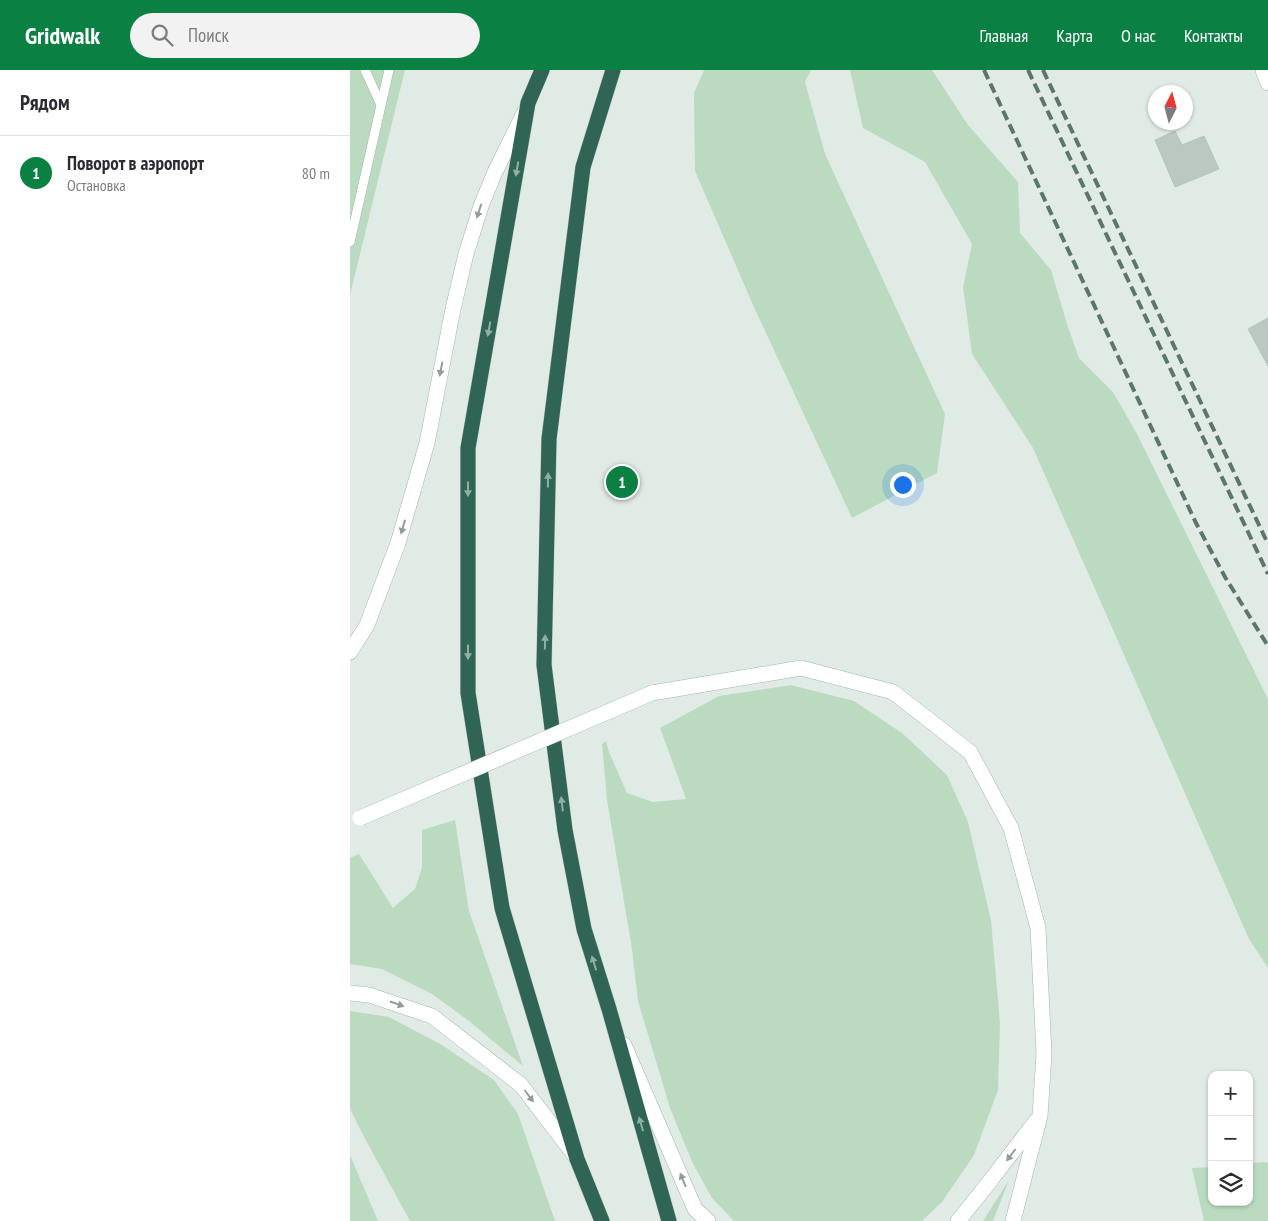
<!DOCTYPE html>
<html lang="ru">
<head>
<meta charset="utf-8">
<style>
	:root { --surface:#fff; --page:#f2f2f3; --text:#2b2b33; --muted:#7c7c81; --line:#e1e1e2; --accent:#0b8043 }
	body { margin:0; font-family:"PT Sans Narrow",sans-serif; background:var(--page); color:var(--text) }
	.controls { position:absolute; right:15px; bottom:15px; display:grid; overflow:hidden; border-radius:10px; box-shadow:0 1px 4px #0004 }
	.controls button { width:45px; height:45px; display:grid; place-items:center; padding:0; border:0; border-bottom:1px solid var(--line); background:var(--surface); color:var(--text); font:25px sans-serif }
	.compass { position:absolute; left:798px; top:15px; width:45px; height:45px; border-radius:50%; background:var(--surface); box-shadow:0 1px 4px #0004; rotate:6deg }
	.you { position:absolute; left:552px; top:414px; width:18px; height:18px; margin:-12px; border:4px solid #fff; border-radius:50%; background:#1a73e8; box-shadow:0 0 0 8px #1a73e833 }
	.badge { display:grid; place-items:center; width:32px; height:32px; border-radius:50%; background:var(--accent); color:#fff; font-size:16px; font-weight:700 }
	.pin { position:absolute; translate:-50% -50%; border:2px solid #fff; box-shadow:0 1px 5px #0006 }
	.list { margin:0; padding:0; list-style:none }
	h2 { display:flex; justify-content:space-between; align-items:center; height:65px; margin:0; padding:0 20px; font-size:21px }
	h2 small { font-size:16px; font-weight:400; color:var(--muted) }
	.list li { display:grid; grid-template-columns:32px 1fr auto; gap:15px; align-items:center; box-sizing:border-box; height:75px; padding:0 20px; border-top:1px solid var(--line) }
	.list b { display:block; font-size:19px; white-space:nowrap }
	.list p { margin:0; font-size:16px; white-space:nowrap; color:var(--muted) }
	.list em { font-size:16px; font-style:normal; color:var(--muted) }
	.icon { flex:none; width:28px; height:28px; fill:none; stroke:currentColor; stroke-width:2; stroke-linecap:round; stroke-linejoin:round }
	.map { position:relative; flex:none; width:918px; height:1151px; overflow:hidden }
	header { display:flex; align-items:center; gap:30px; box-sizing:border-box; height:70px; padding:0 25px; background:var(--accent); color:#fff }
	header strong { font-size:24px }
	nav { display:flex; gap:28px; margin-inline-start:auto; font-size:18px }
	.search { width:350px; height:45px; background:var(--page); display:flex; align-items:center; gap:12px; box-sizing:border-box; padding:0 18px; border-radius:28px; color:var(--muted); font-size:19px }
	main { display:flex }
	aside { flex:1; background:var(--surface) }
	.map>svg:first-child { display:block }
</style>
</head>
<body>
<header>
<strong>Gridwalk</strong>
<div class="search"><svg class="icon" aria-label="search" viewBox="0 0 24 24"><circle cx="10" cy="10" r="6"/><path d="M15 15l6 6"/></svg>Поиск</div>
<nav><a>Главная</a><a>Карта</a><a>О нас</a><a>Контакты</a></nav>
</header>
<main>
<aside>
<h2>Рядом<small></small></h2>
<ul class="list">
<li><span class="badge">1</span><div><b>Поворот в аэропорт</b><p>Остановка</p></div><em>80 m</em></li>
</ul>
</aside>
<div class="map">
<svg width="918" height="1151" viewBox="0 0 918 1151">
	<rect width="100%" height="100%" fill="#e1ebe6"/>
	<path fill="#bbdbc1" d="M 0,0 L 55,0 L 0,225 Z
		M 354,0 L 461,0 L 455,12 L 475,84 L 595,344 L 587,403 L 502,448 L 403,235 L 345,101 L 344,23 Z
		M 500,0 L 582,0 L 618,55 L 668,112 L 670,163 L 701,200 L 718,257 L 729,288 L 763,322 L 787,364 L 918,629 L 918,898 L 899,869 L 683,378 L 622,284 L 613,217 L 622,174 L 575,92 L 513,58 Z
		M 441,615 L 504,631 L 552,663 L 597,705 L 618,752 L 641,850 L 650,953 L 648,1020 L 624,1085 L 592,1132 L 572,1151 L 384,1151 L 362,1128 L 343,1094 L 320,1038 L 288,931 L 282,879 L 257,730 L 252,674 L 256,671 L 259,682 L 277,723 L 303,732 L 336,729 L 310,658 L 369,626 Z
		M 105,750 L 119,841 L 173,996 L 119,951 L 82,924 L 32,899 L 0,894 L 0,788 L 9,784 L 43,838 L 65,819 L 72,798 L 72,760 Z
		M 0,941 L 39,947 L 92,975 L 144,1010 L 168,1044 L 205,1151 L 60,1151 L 13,1065 L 0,1039 Z
		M 0,1085 L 28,1151 L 0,1151 Z
		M 915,1092 L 918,1093 L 918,1151 L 854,1151 L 842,1098 L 862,1097 L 862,1132 L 899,1132 L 899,1093 Z
		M 659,1110 L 643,1151 L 633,1151 Z"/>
	<path fill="#bac8c1" stroke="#b4c4bc" d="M 825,61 L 832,75 L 854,66 L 869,99 L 825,117 L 805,70 Z
		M 918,248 L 918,296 L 898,259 Z"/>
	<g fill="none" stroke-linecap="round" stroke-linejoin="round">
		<defs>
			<path id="lane" d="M 15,0 L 31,35
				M 0,172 L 39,0"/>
			<path id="street" d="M 913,0 L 918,13"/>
			<path id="secondary" d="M 0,582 L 17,555 L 48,473 L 77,373 L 103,239 L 116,184 L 131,136 L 145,102 L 175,41
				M 302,623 L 451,598 L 543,622 L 620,682 L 661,758 L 688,858 L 694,984 L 690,1046 L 663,1151
				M 0,923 L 19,925 L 82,946 L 171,1015 L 226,1087
				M 274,975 L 345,1139 L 358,1151
				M 608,1151 L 637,1115 L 686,1051"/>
			<path id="highway" d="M 192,0 L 178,33 L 118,378 L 118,623 L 152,838 L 227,1089 L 252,1151
				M 263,0 L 233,97 L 199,369 L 194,595 L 215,760 L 234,859 L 259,939 L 319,1151"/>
		</defs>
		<use href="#lane" stroke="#a4b3ac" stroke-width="10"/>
		<use href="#street" stroke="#a4b3ac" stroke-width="16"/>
		<use href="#secondary" stroke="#a1b6ad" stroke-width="16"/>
		<use href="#highway" stroke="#c1c8c6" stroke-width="16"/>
		<use href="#lane" stroke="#fff" stroke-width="9"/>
		<use href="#street" stroke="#fff" stroke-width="15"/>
		<use href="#secondary" stroke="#fff" stroke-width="15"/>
		<use href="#highway" stroke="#306556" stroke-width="15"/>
		<path stroke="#5d766d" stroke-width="4" stroke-dasharray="10 5" stroke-linecap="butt" d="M 634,0 L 846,453 L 875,507 L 918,576
			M 678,0 L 918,504
			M 693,0 L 918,474"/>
		<defs>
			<path id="secondary-bridge" d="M 10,748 L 302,623"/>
		</defs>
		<use href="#secondary-bridge" stroke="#a1b6ad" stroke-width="16" stroke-linecap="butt"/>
		<use href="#secondary-bridge" stroke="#fff" stroke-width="15"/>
	</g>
	<defs><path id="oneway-solid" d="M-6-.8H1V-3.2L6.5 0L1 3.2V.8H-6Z" transform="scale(1.25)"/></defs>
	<g fill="#91aea5">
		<use href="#oneway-solid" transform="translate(167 99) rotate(100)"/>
		<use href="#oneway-solid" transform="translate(139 259) rotate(100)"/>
		<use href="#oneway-solid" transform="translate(198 410) rotate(-89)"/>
		<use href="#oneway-solid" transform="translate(118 419) rotate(90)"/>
		<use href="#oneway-solid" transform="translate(195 572) rotate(-89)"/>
		<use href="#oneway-solid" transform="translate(118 582) rotate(90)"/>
		<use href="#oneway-solid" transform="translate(212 734) rotate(-97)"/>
		<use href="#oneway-solid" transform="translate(244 893) rotate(-107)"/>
		<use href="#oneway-solid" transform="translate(291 1054) rotate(-106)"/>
	</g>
	<g fill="#919d98">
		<use href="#oneway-solid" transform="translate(129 141) rotate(108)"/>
		<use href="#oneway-solid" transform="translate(91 299) rotate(101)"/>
		<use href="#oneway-solid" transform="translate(53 457) rotate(106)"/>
		<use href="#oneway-solid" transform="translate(47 934) rotate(19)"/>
		<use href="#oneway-solid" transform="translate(179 1026) rotate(53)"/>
		<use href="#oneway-solid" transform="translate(661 1085) rotate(127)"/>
		<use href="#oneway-solid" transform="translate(333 1110) rotate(-113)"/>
	</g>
</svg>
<div class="controls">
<button>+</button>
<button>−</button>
<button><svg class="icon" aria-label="layers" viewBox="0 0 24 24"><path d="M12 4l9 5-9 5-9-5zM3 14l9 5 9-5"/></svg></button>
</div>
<svg class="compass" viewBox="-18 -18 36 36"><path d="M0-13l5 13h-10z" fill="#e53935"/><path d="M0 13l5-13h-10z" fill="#7c7c81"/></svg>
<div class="you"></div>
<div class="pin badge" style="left:272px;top:412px">1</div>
</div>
</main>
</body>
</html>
